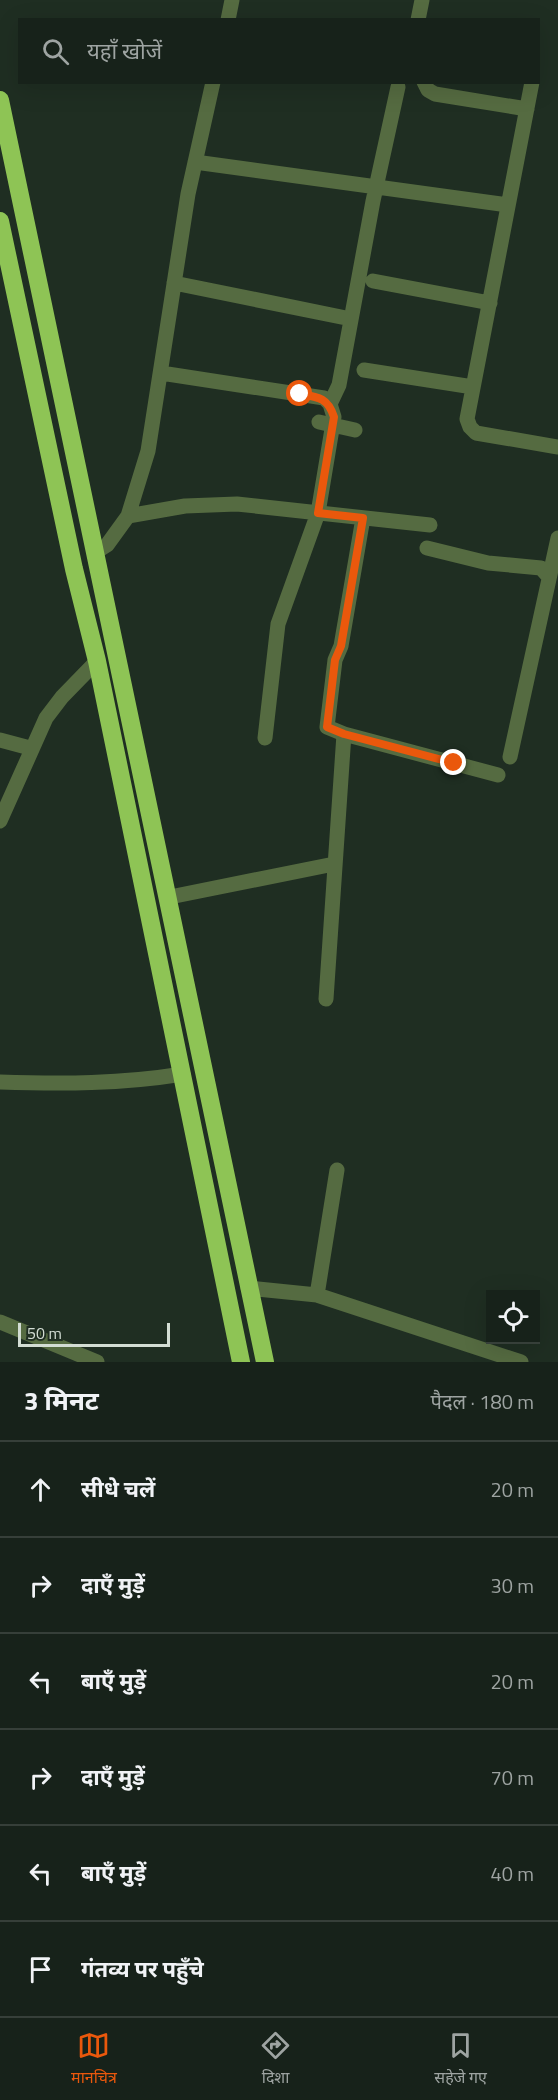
<!DOCTYPE html>
<html lang="hi">
<head>
<meta charset="utf-8">
<style>
	:root { --surface:#17221a; --page:#242f27; --text:#f1f3f6; --muted:#9ea4a2; --line:#363f39; --accent:#ea580c }
	body { margin:0; font-family:"Titillium Web","Noto Sans Devanagari",sans-serif; background:var(--page); color:var(--text) }
	.controls { position:absolute; right:18px; bottom:18px; display:grid; overflow:hidden; border-radius:0px; box-shadow:0 6px 24px #0002 }
	.controls button { width:54px; height:54px; display:grid; place-items:center; padding:0; border:0; border-bottom:2px solid var(--line); background:var(--surface); color:var(--text); font:30px sans-serif }
	.scale { position:absolute; left:18px; bottom:15px; width:152px; box-sizing:border-box; padding-left:6px; border:3px solid #d3ddd4; border-top:0; font-size:16px; line-height:21px; white-space:nowrap; color:#d3ddd4; -webkit-text-stroke:4px #1f2e22; paint-order:stroke }
	.stop { position:absolute; width:18px; height:18px; margin:-14px; border:4px solid #ea580c; border-radius:50%; background:#fff }
	.stop.end { background:#ea580c; border-color:#fff; box-shadow:0 2px 6px #0008 }
	.list { margin:0; padding:0; list-style:none }
	h2 { display:flex; justify-content:space-between; align-items:center; height:78px; margin:0; padding:0 24px; font-size:26px }
	h2 small { font-size:20px; font-weight:400; color:var(--muted) }
	.list li { display:grid; grid-template-columns:39px 1fr auto; gap:18px; align-items:center; box-sizing:border-box; height:96px; padding:0 24px; border-top:2px solid var(--line) }
	.list b { display:block; font-size:22px; white-space:nowrap }
	.list em { font-size:20px; font-style:normal; color:var(--muted) }
	.icon { flex:none; width:33px; height:33px; fill:none; stroke:currentColor; stroke-width:2; stroke-linecap:round; stroke-linejoin:round }
	.map { position:relative; flex:none; width:558px; height:1362px; overflow:hidden }
	.search { position:absolute; background:var(--surface); box-shadow:0 6px 24px #0002; left:18px; right:18px; top:18px; height:66px; display:flex; align-items:center; gap:15px; box-sizing:border-box; padding:0 21px; border-radius:0px; color:var(--muted); font-size:22px }
	.sheet { height:654px; background:var(--surface) }
	nav { display:flex; justify-content:space-around; align-items:center; box-sizing:border-box; height:84px; border-top:2px solid var(--line); background:var(--surface); font-size:16px; color:var(--muted) }
	nav a { display:grid; justify-items:center; gap:3px }
	nav .on { color:var(--accent) }
	.map>svg:first-child { display:block }
</style>
</head>
<body>
<div class="map">
<svg width="558" height="1362" viewBox="0 0 558 1362">
	<rect width="100%" height="100%" fill="#1f2e22"/>
	<g fill="none" stroke-linecap="round" stroke-linejoin="round">
		<path stroke="#556b41" stroke-width="15" d="M 228,20 L 232,0
			M 418,20 L 422,0
			M 424,82 L 428,90 L 435,94 L 527,109
			M 532,82 L 467,419 L 470,427 L 476,433 L 558,447
			M 195,162 L 508,205
			M 373,281 L 490,303
			M 174,283 L 351,319
			M 364,370 L 473,387
			M 161,373 L 324,398 L 330,404 L 334,417 L 318,513 L 278,624 L 265,738
			M 330,404 L 339,385 L 373,201 L 398,87
			M 319,422 L 355,430
			M 128,516 L 185,506 L 237,504 L 430,525
			M 363,518 L 341,646 L 335,660 L 327,727 L 344,734 L 498,775
			M 427,548 L 488,563 L 541,568 L 549,577
			M 96,552 L 107,545 L 128,516 L 148,451 L 188,194 L 213,82
			M 0,740 L 30,748
			M 510,757 L 558,538
			M 0,821 L 46,718 L 62,697 L 97,661
			M 170,897 L 334,864
			M 326,999 L 344,734
			M 0,1082 C 62,1084 121,1084 183,1074
			M 248,1288 L 317,1295 L 521,1362
			M 317,1295 L 337,1170
			M 0,1322 L 97,1362"/>
		<path stroke="#8ec455" stroke-width="18" d="M 0,100 L 265,1362
			M 0,221 L 74,569 L 97,661 L 241,1362"/>
	</g>
	<g fill="none" stroke-linecap="round" stroke-linejoin="round">
		<path stroke="#ea580c" stroke-width="8" d="M 300,394 C 319,397 328,398 334,417 L 318,513 L 363,518 L 341,646 L 335,660 L 327,727 L 344,734 L 454,763"/>
	</g>
</svg>
<div class="controls">
<button><svg class="icon" aria-label="locate" viewBox="0 0 24 24"><circle cx="12" cy="12" r="6"/><path d="M12 2v4M12 18v4M2 12h4M18 12h4"/></svg></button>
</div>
<div class="scale">50 m</div>
<div class="stop" style="left:300px;top:394px"></div>
<div class="stop end" style="left:454px;top:763px"></div>
<div class="search"><svg class="icon" aria-label="search" viewBox="0 0 24 24"><circle cx="10" cy="10" r="6"/><path d="M15 15l6 6"/></svg>यहाँ खोजें</div>
</div>
<section class="sheet">
<h2>3 मिनट<small>पैदल · 180 m</small></h2>
<ul class="list">
<li><svg class="icon" aria-label="ahead" viewBox="0 0 24 24"><path d="M12 20V5M6 11l6-6 6 6"/></svg><div><b>सीधे चलें</b></div><em>20 m</em></li>
<li><svg class="icon" aria-label="right" viewBox="0 0 24 24"><path d="M7 20v-9h11M14 6l5 5-5 5"/></svg><div><b>दाएँ मुड़ें</b></div><em>30 m</em></li>
<li><svg class="icon" aria-label="left" viewBox="0 0 24 24"><path d="M17 20v-9H6M10 6l-5 5 5 5"/></svg><div><b>बाएँ मुड़ें</b></div><em>20 m</em></li>
<li><svg class="icon" aria-label="right" viewBox="0 0 24 24"><path d="M7 20v-9h11M14 6l5 5-5 5"/></svg><div><b>दाएँ मुड़ें</b></div><em>70 m</em></li>
<li><svg class="icon" aria-label="left" viewBox="0 0 24 24"><path d="M17 20v-9H6M10 6l-5 5 5 5"/></svg><div><b>बाएँ मुड़ें</b></div><em>40 m</em></li>
<li><svg class="icon" aria-label="arrive" viewBox="0 0 24 24"><path d="M6 21V4h12l-3 4 3 4H6"/></svg><div><b>गंतव्य पर पहुँचे</b></div></li>
</ul>
</section>
<nav>
<a class="on"><svg class="icon" aria-label="map" viewBox="0 0 24 24"><path d="M3 6l6-2 6 2 6-2v14l-6 2-6-2-6 2zM9 4v14M15 6v14"/></svg>मानचित्र</a>
<a><svg class="icon" aria-label="directions" viewBox="0 0 24 24"><path d="M12 3l9 9-9 9-9-9zM9 14v-3h6M13 9l2 2-2 2"/></svg>दिशा</a>
<a><svg class="icon" aria-label="saved" viewBox="0 0 24 24"><path d="M7 4h10v16l-5-4-5 4z"/></svg>सहेजे गए</a>
</nav>
</body>
</html>
